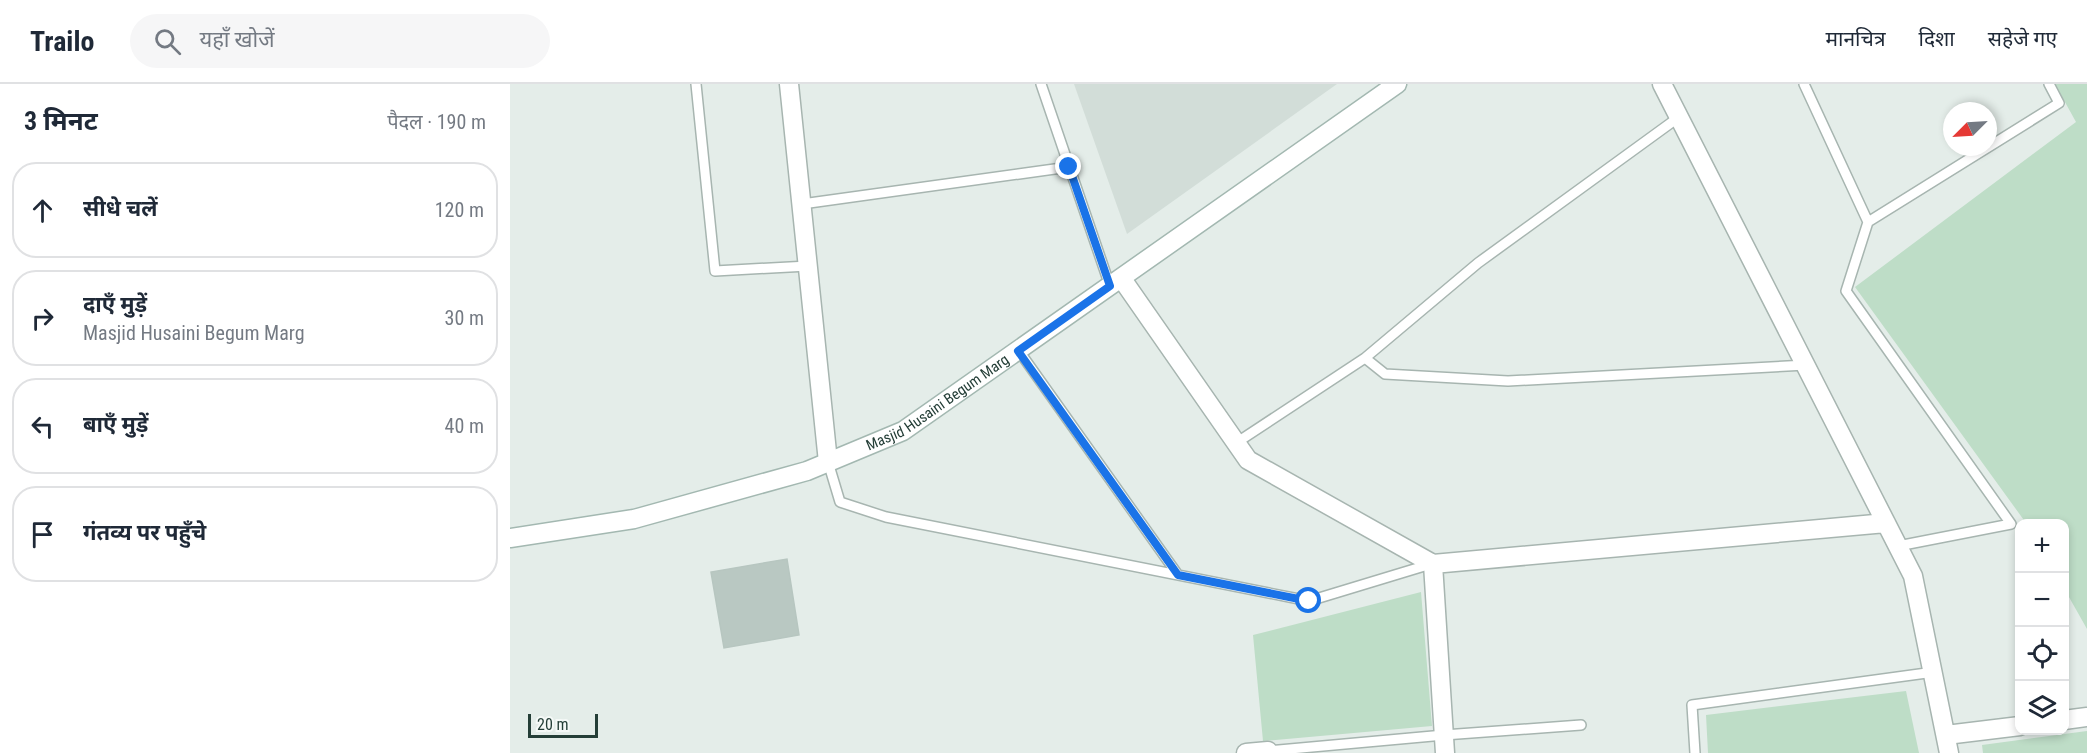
<!DOCTYPE html>
<html lang="hi">
<head>
<meta charset="utf-8">
<style>
	:root { --surface:#fff; --page:#f6f6f7; --text:#1f2937; --muted:#747a83; --line:#e0e1e3 }
	body { margin:0; font-family:"Roboto Condensed","Noto Sans Devanagari",sans-serif; background:var(--page); color:var(--text) }
	.controls { position:absolute; right:18px; bottom:18px; display:grid; overflow:hidden; border-radius:12px; box-shadow:0 3px 9px #0003 }
	.controls button { width:54px; height:54px; display:grid; place-items:center; padding:0; border:0; border-bottom:2px solid var(--line); background:var(--surface); color:var(--text); font:30px sans-serif }
	.compass { position:absolute; left:1433px; top:18px; width:54px; height:54px; border-radius:50%; background:var(--surface); box-shadow:0 3px 9px #0003; rotate:246deg }
	.scale { position:absolute; left:18px; bottom:15px; width:70px; box-sizing:border-box; padding-left:6px; border:3px solid #243e37; border-top:0; font-size:16px; line-height:21px; white-space:nowrap; color:#243e37; -webkit-text-stroke:4px #f5f9f7; paint-order:stroke }
	.stop { position:absolute; width:18px; height:18px; margin:-14px; border:4px solid #1a73e8; border-radius:50%; background:#fff }
	.stop.end { background:#1a73e8; border-color:#fff; box-shadow:0 2px 6px #0008 }
	.list { margin:0; padding:0; list-style:none }
	h2 { display:flex; justify-content:space-between; align-items:center; height:78px; margin:0; padding:0 24px; font-size:26px }
	h2 small { font-size:20px; font-weight:400; color:var(--muted) }
	.list li { display:grid; grid-template-columns:39px 1fr auto; gap:18px; align-items:center; box-sizing:border-box; height:96px; margin:0 12px 12px; padding:0 12px; border:2px solid var(--line); border-radius:24px }
	.list b { display:block; font-size:22px; white-space:nowrap }
	.list p { margin:0; font-size:20px; white-space:nowrap; color:var(--muted) }
	.list em { font-size:20px; font-style:normal; color:var(--muted) }
	.icon { flex:none; width:33px; height:33px; fill:none; stroke:currentColor; stroke-width:2; stroke-linecap:round; stroke-linejoin:round }
	.map { position:relative; flex:none; width:1577px; height:669px; overflow:hidden }
	header { display:flex; align-items:center; gap:36px; box-sizing:border-box; height:84px; padding:0 30px; background:var(--surface); border-bottom:2px solid var(--line) }
	header strong { font-size:28px }
	nav { display:flex; gap:33px; margin-inline-start:auto; font-size:21px }
	.search { width:420px; height:54px; background:var(--page); display:flex; align-items:center; gap:15px; box-sizing:border-box; padding:0 21px; border-radius:33px; color:var(--muted); font-size:22px }
	main { display:flex }
	aside { flex:1; background:var(--surface) }
	.map>svg:first-child { display:block }
</style>
</head>
<body>
<header>
<strong>Trailo</strong>
<div class="search"><svg class="icon" aria-label="search" viewBox="0 0 24 24"><circle cx="10" cy="10" r="6"/><path d="M15 15l6 6"/></svg>यहाँ खोजें</div>
<nav><a>मानचित्र</a><a>दिशा</a><a>सहेजे गए</a></nav>
</header>
<main>
<aside>
<h2>3 मिनट<small>पैदल · 190 m</small></h2>
<ul class="list">
<li><svg class="icon" aria-label="ahead" viewBox="0 0 24 24"><path d="M12 20V5M6 11l6-6 6 6"/></svg><div><b>सीधे चलें</b></div><em>120 m</em></li>
<li><svg class="icon" aria-label="right" viewBox="0 0 24 24"><path d="M7 20v-9h11M14 6l5 5-5 5"/></svg><div><b>दाएँ मुड़ें</b><p>Masjid Husaini Begum Marg</p></div><em>30 m</em></li>
<li><svg class="icon" aria-label="left" viewBox="0 0 24 24"><path d="M17 20v-9H6M10 6l-5 5 5 5"/></svg><div><b>बाएँ मुड़ें</b></div><em>40 m</em></li>
<li><svg class="icon" aria-label="arrive" viewBox="0 0 24 24"><path d="M6 21V4h12l-3 4 3 4H6"/></svg><div><b>गंतव्य पर पहुँचे</b></div></li>
</ul>
</aside>
<div class="map">
<svg width="1577" height="669" viewBox="0 0 1577 669">
	<rect width="100%" height="100%" fill="#e4ede9"/>
	<path fill="#d2ddd8" d="M 564,0 L 827,0 L 617,150 Z"/>
	<path fill="#beddc7" d="M 1545,0 L 1577,0 L 1577,545 L 1555,506 L 1554,440 L 1516,439 L 1345,203 L 1566,38 Z
		M 911,508 L 922,642 L 753,657 L 743,551 Z
		M 1396,607 L 1409,669 L 1198,669 L 1196,631 Z
		M 1577,647 L 1577,669 L 1473,669 L 1472,661 Z"/>
	<path fill="#b9c8c2" stroke="#b7c6c0" stroke-width="1.5" d="M 277,475 L 289,551 L 214,564 L 201,488 Z"/>
	<g fill="none" stroke-linecap="round" stroke-linejoin="round">
		<defs>
			<path id="lane" d="M 186,0 L 205,187 L 298,182
				M 531,0 L 600,202
				M 1294,0 L 1358,138 L 1336,207 L 1501,440 L 1388,462
				M 292,120 L 559,83
				M 1358,138 L 1549,19 L 1539,0
				M 509,267 L 668,491
				M 855,274 L 968,179 L 1169,33
				M 726,359 L 855,274 L 875,290 L 998,297 L 1296,281
				M 318,378 L 330,418 L 376,433 L 799,517 L 921,480
				M 758,667 L 934,651 L 1071,641
				M 1185,669 L 1182,621 L 1424,588"/>
			<path id="street" d="M 279,0 L 318,378
				M 1152,0 L 1403,492 L 1439,669
				M 612,195 L 738,376 L 923,480 L 1376,439
				M 923,480 L 935,669
				M 1554,636 L 1577,633
				M 1436,651 L 1510,642
				M 736,669 L 758,667"/>
			<g id="secondary">
				<path id="s1" d="M 0,454 L 124,435 L 297,387 L 393,347 L 887,0"/>
			</g>
		</defs>
		<use href="#lane" stroke="#a7b5b0" stroke-width="12"/>
		<use href="#street" stroke="#a7b5b0" stroke-width="21"/>
		<use href="#secondary" stroke="#a3b8b1" stroke-width="21"/>
		<use href="#lane" stroke="#fff" stroke-width="9"/>
		<use href="#street" stroke="#fff" stroke-width="18"/>
		<use href="#secondary" stroke="#fff" stroke-width="18"/>
	</g>
	<g fill="none" stroke-linecap="round" stroke-linejoin="round">
		<path stroke="#1a73e8" stroke-width="8" d="M 559,83 L 600,202 L 508,267 L 668,491 L 799,517"/>
	</g>
	<g text-anchor="middle" dominant-baseline="central" stroke-width="5" stroke-linejoin="round" paint-order="stroke">
		<g font-size="15" fill="#243e37" stroke="#f5f9f7">
			<text stroke="none"><textPath href="#s1" startOffset="453">Masjid Husaini Begum Marg</textPath></text>
		</g>
	</g>
</svg>
<div class="controls">
<button>+</button>
<button>−</button>
<button><svg class="icon" aria-label="locate" viewBox="0 0 24 24"><circle cx="12" cy="12" r="6"/><path d="M12 2v4M12 18v4M2 12h4M18 12h4"/></svg></button>
<button><svg class="icon" aria-label="layers" viewBox="0 0 24 24"><path d="M12 4l9 5-9 5-9-5zM3 14l9 5 9-5"/></svg></button>
</div>
<svg class="compass" viewBox="-18 -18 36 36"><path d="M0-13l5 13h-10z" fill="#e53935"/><path d="M0 13l5-13h-10z" fill="#747a83"/></svg>
<div class="scale">20 m</div>
<div class="stop" style="left:799px;top:517px"></div>
<div class="stop end" style="left:559px;top:83px"></div>
</div>
</main>
</body>
</html>
